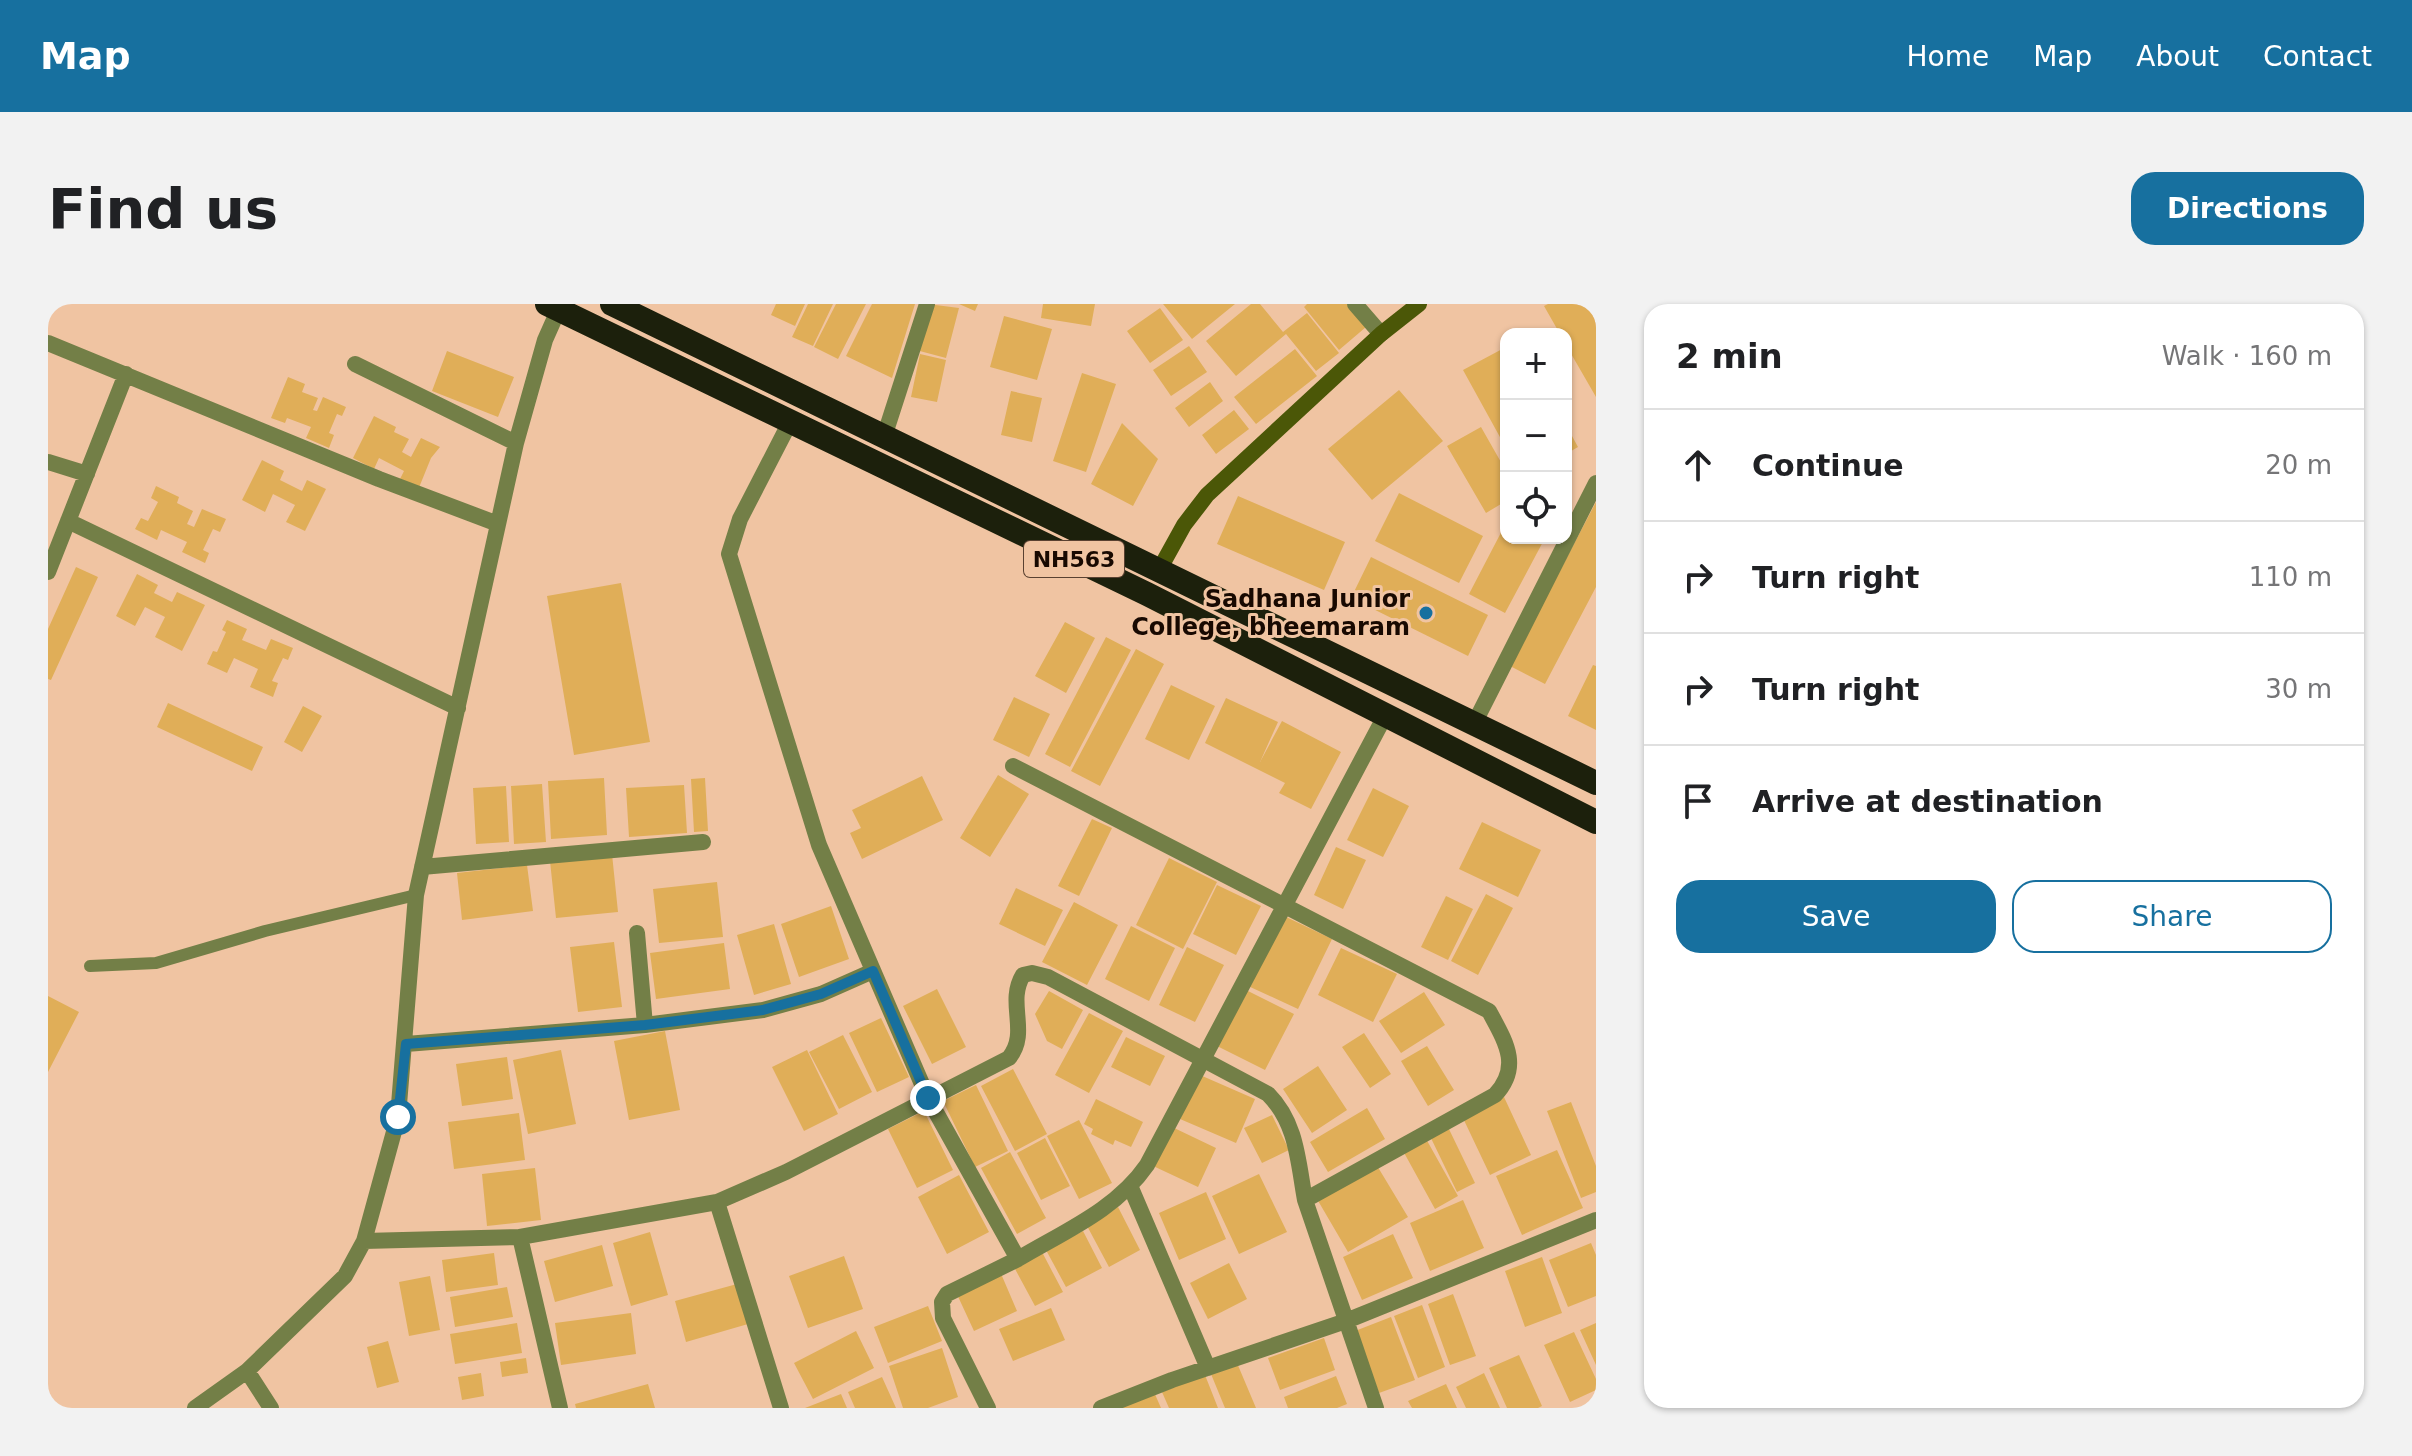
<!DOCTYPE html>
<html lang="en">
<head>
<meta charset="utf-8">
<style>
	:root { --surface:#fff; --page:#f2f2f2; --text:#202124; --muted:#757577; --line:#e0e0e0; --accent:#17709f }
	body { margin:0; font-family:"DejaVu Sans",sans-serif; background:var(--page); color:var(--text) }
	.controls { position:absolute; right:24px; top:24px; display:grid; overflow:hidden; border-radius:16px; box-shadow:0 2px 6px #0004 }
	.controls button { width:72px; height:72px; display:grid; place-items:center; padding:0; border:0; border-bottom:2px solid var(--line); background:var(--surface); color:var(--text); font:40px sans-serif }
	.stop { position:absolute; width:24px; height:24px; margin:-18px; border:6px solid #17709f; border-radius:50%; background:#fff }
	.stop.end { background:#17709f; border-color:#fff; box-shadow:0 2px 8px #0008 }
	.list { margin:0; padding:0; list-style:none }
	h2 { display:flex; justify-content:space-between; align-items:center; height:104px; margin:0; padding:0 32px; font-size:34px }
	h2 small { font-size:26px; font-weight:400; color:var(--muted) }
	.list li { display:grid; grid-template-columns:52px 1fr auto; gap:24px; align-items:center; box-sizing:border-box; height:112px; padding:0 32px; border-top:2px solid var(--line) }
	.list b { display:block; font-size:30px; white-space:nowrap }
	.list em { font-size:26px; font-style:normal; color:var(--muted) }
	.actions { display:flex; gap:16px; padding:24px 32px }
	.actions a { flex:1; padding:18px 0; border:2px solid var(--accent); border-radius:24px; text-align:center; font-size:28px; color:var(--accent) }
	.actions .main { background:var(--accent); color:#fff }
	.icon { flex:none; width:44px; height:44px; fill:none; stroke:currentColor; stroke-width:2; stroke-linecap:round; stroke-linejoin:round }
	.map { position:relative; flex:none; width:1548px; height:1104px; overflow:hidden; border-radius:24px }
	header { display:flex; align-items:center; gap:48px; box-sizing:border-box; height:112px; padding:0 40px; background:var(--accent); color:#fff }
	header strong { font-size:38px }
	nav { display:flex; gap:44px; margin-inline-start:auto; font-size:28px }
	.intro { display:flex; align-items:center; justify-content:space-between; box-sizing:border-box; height:192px; padding:0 48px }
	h1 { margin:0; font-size:56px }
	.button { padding:20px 36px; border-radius:24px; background:var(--accent); color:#fff; font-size:28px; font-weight:700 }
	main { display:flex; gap:48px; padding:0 48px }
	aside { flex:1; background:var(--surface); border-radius:24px; box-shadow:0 2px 6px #0004 }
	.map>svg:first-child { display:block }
</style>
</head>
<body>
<header>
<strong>Map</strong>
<nav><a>Home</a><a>Map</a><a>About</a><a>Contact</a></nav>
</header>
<div class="intro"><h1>Find us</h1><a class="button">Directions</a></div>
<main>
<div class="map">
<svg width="1548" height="1104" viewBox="0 0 1548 1104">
	<rect width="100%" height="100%" fill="#f0c4a2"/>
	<path fill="#e0ae58" d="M 728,0 L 757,0 L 747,22 L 723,11 Z
		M 760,0 L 785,0 L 765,42 L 744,33 Z
		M 788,0 L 818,0 L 790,55 L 766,43 Z
		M 824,0 L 867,0 L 844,74 L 798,52 Z
		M 880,0 L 911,4 L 898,54 L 868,46 Z
		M 911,0 L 930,0 L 927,7 Z
		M 995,0 L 1047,0 L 1043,22 L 993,14 Z
		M 1115,0 L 1187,0 L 1144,35 Z
		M 1203,0 L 1212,0 L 1235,28 L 1259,9 L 1291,49 L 1268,67 L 1238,30 L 1188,72 L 1158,37 Z
		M 1259,0 L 1299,0 L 1318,23 L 1291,46 L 1256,3 Z
		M 1500,0 L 1548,0 L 1548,93 L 1518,41 L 1518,30 L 1512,30 L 1496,2 Z
		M 1112,4 L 1135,36 L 1102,59 L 1079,27 Z
		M 956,12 L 1004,25 L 989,76 L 942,63 Z
		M 1141,42 L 1159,68 L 1123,92 L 1105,66 Z
		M 1458,43 L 1458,144 L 1415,66 Z
		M 1247,45 L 1269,72 L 1208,120 L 1186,93 Z
		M 399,47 L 466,73 L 450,113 L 384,87 Z
		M 872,50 L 898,56 L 889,98 L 863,93 Z
		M 1034,69 L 1068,80 L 1038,168 L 1005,157 Z
		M 240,73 L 257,80 L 254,88 L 270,94 L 265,106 L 269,107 L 275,93 L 298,103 L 294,112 L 289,110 L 281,129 L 286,131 L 281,144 L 258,134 L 263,123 L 239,114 L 237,119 L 223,114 Z
		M 1162,78 L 1175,97 L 1141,123 L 1127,104 Z
		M 1351,86 L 1395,137 L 1324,196 L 1280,145 Z
		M 963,87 L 994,94 L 984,138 L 953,131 Z
		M 1186,106 L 1201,125 L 1168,150 L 1154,131 Z
		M 326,112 L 348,123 L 346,128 L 361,135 L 354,148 L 363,153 L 373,134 L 392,143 L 383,154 L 370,186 L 351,177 L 356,167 L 331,154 L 326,165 L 305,154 Z
		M 1074,119 L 1110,155 L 1085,202 L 1043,180 Z
		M 1518,121 L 1530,143 L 1518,150 Z
		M 1433,123 L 1458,167 L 1458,197 L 1438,209 L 1399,142 Z
		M 214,156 L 236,167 L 232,176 L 254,187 L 259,176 L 278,185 L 257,227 L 238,218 L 247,201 L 225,190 L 217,208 L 194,196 Z
		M 108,182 L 131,193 L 129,199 L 145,207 L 139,220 L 146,223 L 154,205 L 178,215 L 172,228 L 165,225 L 155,246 L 161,249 L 157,259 L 134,248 L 139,238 L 113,226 L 109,236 L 87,225 L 93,214 L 100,217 L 110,198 L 103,194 Z
		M 1351,189 L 1435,232 L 1411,279 L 1327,237 Z
		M 1190,192 L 1297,238 L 1276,286 L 1169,240 Z
		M 1548,198 L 1548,283 L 1497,380 L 1462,362 Z
		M 1458,219 L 1458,234 L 1497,234 L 1457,309 L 1421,290 Z
		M 1323,253 L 1440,311 L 1420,352 L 1303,294 Z
		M 28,263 L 50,273 L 3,376 L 0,375 L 0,325 Z
		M 89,270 L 110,281 L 106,289 L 124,298 L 129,288 L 157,301 L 134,347 L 107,333 L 117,313 L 97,303 L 87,322 L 68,312 Z
		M 573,279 L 602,438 L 526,451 L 499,292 Z
		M 179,316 L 199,325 L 194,336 L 218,346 L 223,335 L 245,344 L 240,356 L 235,354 L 224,377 L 230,379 L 225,393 L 202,383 L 210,365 L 186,354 L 179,369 L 159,360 L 165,347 L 169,348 L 178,328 L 174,326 Z
		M 1017,318 L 1047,334 L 1018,389 L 987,372 Z
		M 1058,333 L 1083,346 L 1022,463 L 997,450 Z
		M 1088,345 L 1116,360 L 1052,482 L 1023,467 Z
		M 1545,361 L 1548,362 L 1548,426 L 1520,412 Z
		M 1123,381 L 1167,402 L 1141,456 L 1097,435 Z
		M 966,393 L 1002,410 L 981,453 L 945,436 Z
		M 1178,394 L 1230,418 L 1212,458 L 1234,417 L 1293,448 L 1263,505 L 1231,489 L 1237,479 L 1157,439 Z
		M 120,399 L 215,443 L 204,467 L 109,423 Z
		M 255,402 L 274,412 L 254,448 L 236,438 Z
		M 950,471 L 981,490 L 942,553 L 912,534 Z
		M 874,472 L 895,516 L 814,555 L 802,529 L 813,524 L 804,506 Z
		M 556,474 L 559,531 L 503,535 L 500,477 Z
		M 657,474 L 660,527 L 646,528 L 643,475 Z
		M 494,480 L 498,538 L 466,540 L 463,482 Z
		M 636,481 L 639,529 L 581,533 L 578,484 Z
		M 458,482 L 461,538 L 428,540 L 425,484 Z
		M 1325,484 L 1361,502 L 1335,553 L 1299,536 Z
		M 1044,515 L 1064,524 L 1031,592 L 1010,582 Z
		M 1434,518 L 1493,546 L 1470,593 L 1411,565 Z
		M 1288,543 L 1318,556 L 1295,605 L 1266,591 Z
		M 564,550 L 570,608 L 508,614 L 502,557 Z
		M 1121,554 L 1169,578 L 1135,645 L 1088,621 Z
		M 479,561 L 485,607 L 414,616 L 409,569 Z
		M 669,578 L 675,633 L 611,639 L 605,585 Z
		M 1169,581 L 1213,602 L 1188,651 L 1145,630 Z
		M 968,584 L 1015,606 L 997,642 L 951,620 Z
		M 1438,590 L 1465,604 L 1430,671 L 1403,657 Z
		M 1398,592 L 1425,605 L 1400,656 L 1373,643 Z
		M 1026,598 L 1070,621 L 1039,681 L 994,658 Z
		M 783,602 L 801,655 L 751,673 L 733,620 Z
		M 1234,611 L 1284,635 L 1250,705 L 1200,682 Z
		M 726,620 L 743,680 L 706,691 L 689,631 Z
		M 1083,622 L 1127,644 L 1101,697 L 1057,675 Z
		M 566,638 L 574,703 L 530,708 L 522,643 Z
		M 676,639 L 682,685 L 608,695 L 602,649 Z
		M 1139,643 L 1176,661 L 1147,718 L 1111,701 Z
		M 1293,644 L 1349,670 L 1325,718 L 1270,691 Z
		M 889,685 L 918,743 L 884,760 L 855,702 Z
		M 1198,686 L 1246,710 L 1217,766 L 1169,742 Z
		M 1001,687 L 1035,706 L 1014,745 L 999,737 L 987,710 Z
		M 1376,688 L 1397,721 L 1353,749 L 1331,717 Z
		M 0,692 L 31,708 L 0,768 Z
		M 1041,709 L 1075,727 L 1041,789 L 1007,771 Z
		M 833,714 L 861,773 L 829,788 L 801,729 Z
		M 617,727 L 632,806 L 581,816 L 566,737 Z
		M 1316,729 L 1343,770 L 1322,784 L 1294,743 Z
		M 795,731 L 824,788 L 791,805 L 761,748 Z
		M 1078,733 L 1117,752 L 1102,782 L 1063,763 Z
		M 1379,742 L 1406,786 L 1380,802 L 1353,757 Z
		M 513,746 L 528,820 L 480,830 L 465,756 Z
		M 759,746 L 790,810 L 756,827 L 724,763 Z
		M 459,753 L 465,795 L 414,802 L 408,760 Z
		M 1270,762 L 1299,806 L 1264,829 L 1235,785 Z
		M 965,765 L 999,830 L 967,847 L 933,782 Z
		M 1152,771 L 1207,795 L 1188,839 L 1132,815 Z
		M 928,781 L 960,847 L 927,863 L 895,797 Z
		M 1456,793 L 1483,851 L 1442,871 L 1414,812 Z
		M 1048,795 L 1095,818 L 1083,843 L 1067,836 L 1065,841 L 1043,830 L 1045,825 L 1036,820 Z
		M 1523,798 L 1548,862 L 1548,888 L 1533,894 L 1499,807 Z
		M 1319,804 L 1337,835 L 1280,868 L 1262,838 Z
		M 876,807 L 905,866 L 869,884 L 840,825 Z
		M 471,809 L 477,856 L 406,865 L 400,818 Z
		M 1224,811 L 1241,846 L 1214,859 L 1196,824 Z
		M 1031,816 L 1064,879 L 1031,895 L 999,832 Z
		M 1399,821 L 1427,879 L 1409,888 L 1381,830 Z
		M 1122,822 L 1168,844 L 1150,883 L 1103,861 Z
		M 1377,833 L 1410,892 L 1387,905 L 1354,845 Z
		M 997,834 L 1022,882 L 993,896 L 969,849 Z
		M 1509,846 L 1535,904 L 1474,931 L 1448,872 Z
		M 962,848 L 998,914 L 969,930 L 933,864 Z
		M 1328,860 L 1360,913 L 1300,948 L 1269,895 Z
		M 487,864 L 493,916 L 439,922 L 434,870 Z
		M 1211,870 L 1239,928 L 1191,950 L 1164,892 Z
		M 911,871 L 941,928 L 899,950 L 870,893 Z
		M 1158,888 L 1178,935 L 1131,956 L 1111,909 Z
		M 1415,896 L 1436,944 L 1382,967 L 1362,919 Z
		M 1070,903 L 1092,946 L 1061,963 L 1038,920 Z
		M 1035,927 L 1054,964 L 1018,983 L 998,946 Z
		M 602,928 L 620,991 L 583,1002 L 565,939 Z
		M 1345,930 L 1365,974 L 1314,996 L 1295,953 Z
		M 1543,939 L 1548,951 L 1548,992 L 1520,1003 L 1501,956 Z
		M 554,941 L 565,982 L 507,998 L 496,957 Z
		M 994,948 L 1015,988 L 987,1002 L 966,963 Z
		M 446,949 L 450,981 L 398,988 L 394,956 Z
		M 796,952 L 815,1005 L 760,1024 L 741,972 Z
		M 1494,953 L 1514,1009 L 1477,1023 L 1457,967 Z
		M 1181,959 L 1199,995 L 1160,1015 L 1142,979 Z
		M 951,965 L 969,1007 L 926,1027 L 907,986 Z
		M 382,972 L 392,1026 L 361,1032 L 351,978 Z
		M 689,980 L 700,1020 L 638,1038 L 627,997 Z
		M 459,983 L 465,1013 L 407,1023 L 402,993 Z
		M 1405,990 L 1428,1052 L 1402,1061 L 1380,1000 Z
		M 1374,1001 L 1397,1063 L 1370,1074 L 1346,1012 Z
		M 880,1002 L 894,1037 L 840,1059 L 826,1023 Z
		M 1003,1004 L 1017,1036 L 965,1057 L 951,1025 Z
		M 583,1009 L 588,1050 L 513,1061 L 507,1019 Z
		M 1343,1013 L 1367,1076 L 1331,1089 L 1307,1027 Z
		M 469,1019 L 474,1049 L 407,1060 L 402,1030 Z
		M 1548,1019 L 1548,1061 L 1532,1026 Z
		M 808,1027 L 826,1064 L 765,1095 L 746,1059 Z
		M 1526,1028 L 1548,1075 L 1548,1086 L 1522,1098 L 1496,1041 Z
		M 1276,1034 L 1287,1066 L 1232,1086 L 1220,1054 Z
		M 340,1037 L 351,1078 L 329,1084 L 319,1043 Z
		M 894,1044 L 910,1093 L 880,1104 L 855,1104 L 841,1062 Z
		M 1471,1051 L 1494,1102 L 1490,1104 L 1459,1104 L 1441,1064 Z
		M 478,1054 L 480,1069 L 454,1073 L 452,1058 Z
		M 1189,1059 L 1208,1104 L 1177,1104 L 1163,1070 Z
		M 433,1069 L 436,1092 L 414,1096 L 410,1073 Z
		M 1436,1069 L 1452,1104 L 1418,1104 L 1408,1083 Z
		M 1157,1071 L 1170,1104 L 1121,1104 L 1114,1088 Z
		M 1288,1072 L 1299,1100 L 1289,1104 L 1240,1104 L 1236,1093 Z
		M 834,1073 L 848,1104 L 807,1104 L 800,1088 Z
		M 600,1080 L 607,1104 L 528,1104 L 527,1100 Z
		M 1398,1080 L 1409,1104 L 1364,1104 L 1360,1097 Z
		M 1106,1088 L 1113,1104 L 1069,1104 Z
		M 793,1090 L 799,1104 L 757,1104 Z"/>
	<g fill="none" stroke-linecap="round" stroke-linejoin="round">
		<path stroke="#737f47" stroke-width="12" d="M 42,662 L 108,659 L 217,627 L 368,591"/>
		<path stroke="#737f47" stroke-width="16" d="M 1307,0 L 1333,30
			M 0,39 L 331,175 L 450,220
			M 307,60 L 468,139
			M 741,120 L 692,215 L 681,250 L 771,541 L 880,794 L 970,955 L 899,990 L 894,998 L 895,1014 L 940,1104
			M 836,133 L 879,0
			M 0,158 L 39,170
			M 20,217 L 410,404
			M 0,268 L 78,70
			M 1425,422 L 1548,179
			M 965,462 L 1441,707 C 1457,737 1474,762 1447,791 L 1257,896 L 1328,1104
			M 374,563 L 655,538
			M 589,629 L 597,721
			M 358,740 L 597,721 L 715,706 L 773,690 L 825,667
			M 1083,884 L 1160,1064
			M 669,898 L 733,1104
			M 472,933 L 669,898 L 738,868 L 961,754 C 982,728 958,699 975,671 L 984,669 L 1000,673 L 1220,790 C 1249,819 1250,858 1257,896
			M 316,937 L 472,933 L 512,1104
			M 970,955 C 1015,928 1068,906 1099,861 L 1338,410
			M 199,1067 L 223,1104
			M 147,1104 L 199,1067 L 297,972 L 316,937 L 350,813 L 368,591 L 468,139 L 497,36 L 513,0
			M 1053,1104 L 1124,1076 L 1298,1017 L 1548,916"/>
		<path stroke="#4b5707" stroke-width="16" d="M 1110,268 L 1136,221 L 1159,191 L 1333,30 L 1371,0"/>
		<path stroke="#1c200c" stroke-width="24" d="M 499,0 L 1099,290 L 1548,518
			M 564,0 L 1548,479"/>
	</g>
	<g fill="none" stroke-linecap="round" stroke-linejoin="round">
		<path stroke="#17709f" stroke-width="10" d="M 350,813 L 358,740 L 597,721 L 715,706 L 773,690 L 825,667 L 880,794"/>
	</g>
	<circle fill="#17709f" stroke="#f0c4a2" stroke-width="3" cx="1378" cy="309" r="8"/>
	<g text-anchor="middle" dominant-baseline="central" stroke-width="6" stroke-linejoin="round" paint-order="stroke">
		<rect fill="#f0c4a2" stroke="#594131" stroke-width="2" x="976" y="237" width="100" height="36" rx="6"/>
		<g font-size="22" font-weight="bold" fill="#180901">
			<text x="1026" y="255">NH563</text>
		</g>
		<g font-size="24" font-weight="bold" fill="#180901" stroke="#f0c4a2" text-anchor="end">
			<text x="1362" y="295">Sadhana Junior<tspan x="1362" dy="28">College, bheemaram</tspan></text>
		</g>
	</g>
</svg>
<div class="controls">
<button>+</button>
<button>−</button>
<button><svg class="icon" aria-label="locate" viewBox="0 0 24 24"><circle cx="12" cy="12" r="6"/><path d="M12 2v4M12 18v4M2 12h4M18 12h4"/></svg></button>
</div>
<div class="stop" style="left:350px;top:813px"></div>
<div class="stop end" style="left:880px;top:794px"></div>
</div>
<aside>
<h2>2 min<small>Walk · 160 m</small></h2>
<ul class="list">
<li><svg class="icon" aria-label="ahead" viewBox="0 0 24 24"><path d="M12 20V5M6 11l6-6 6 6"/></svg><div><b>Continue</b></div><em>20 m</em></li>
<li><svg class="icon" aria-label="right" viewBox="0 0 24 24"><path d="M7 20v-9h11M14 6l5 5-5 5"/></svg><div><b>Turn right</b></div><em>110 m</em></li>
<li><svg class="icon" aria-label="right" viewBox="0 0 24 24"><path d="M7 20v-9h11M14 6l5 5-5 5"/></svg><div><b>Turn right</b></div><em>30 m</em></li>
<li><svg class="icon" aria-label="arrive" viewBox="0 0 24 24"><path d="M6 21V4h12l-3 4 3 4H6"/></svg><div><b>Arrive at destination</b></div></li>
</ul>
<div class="actions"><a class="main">Save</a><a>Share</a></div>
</aside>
</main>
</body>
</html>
